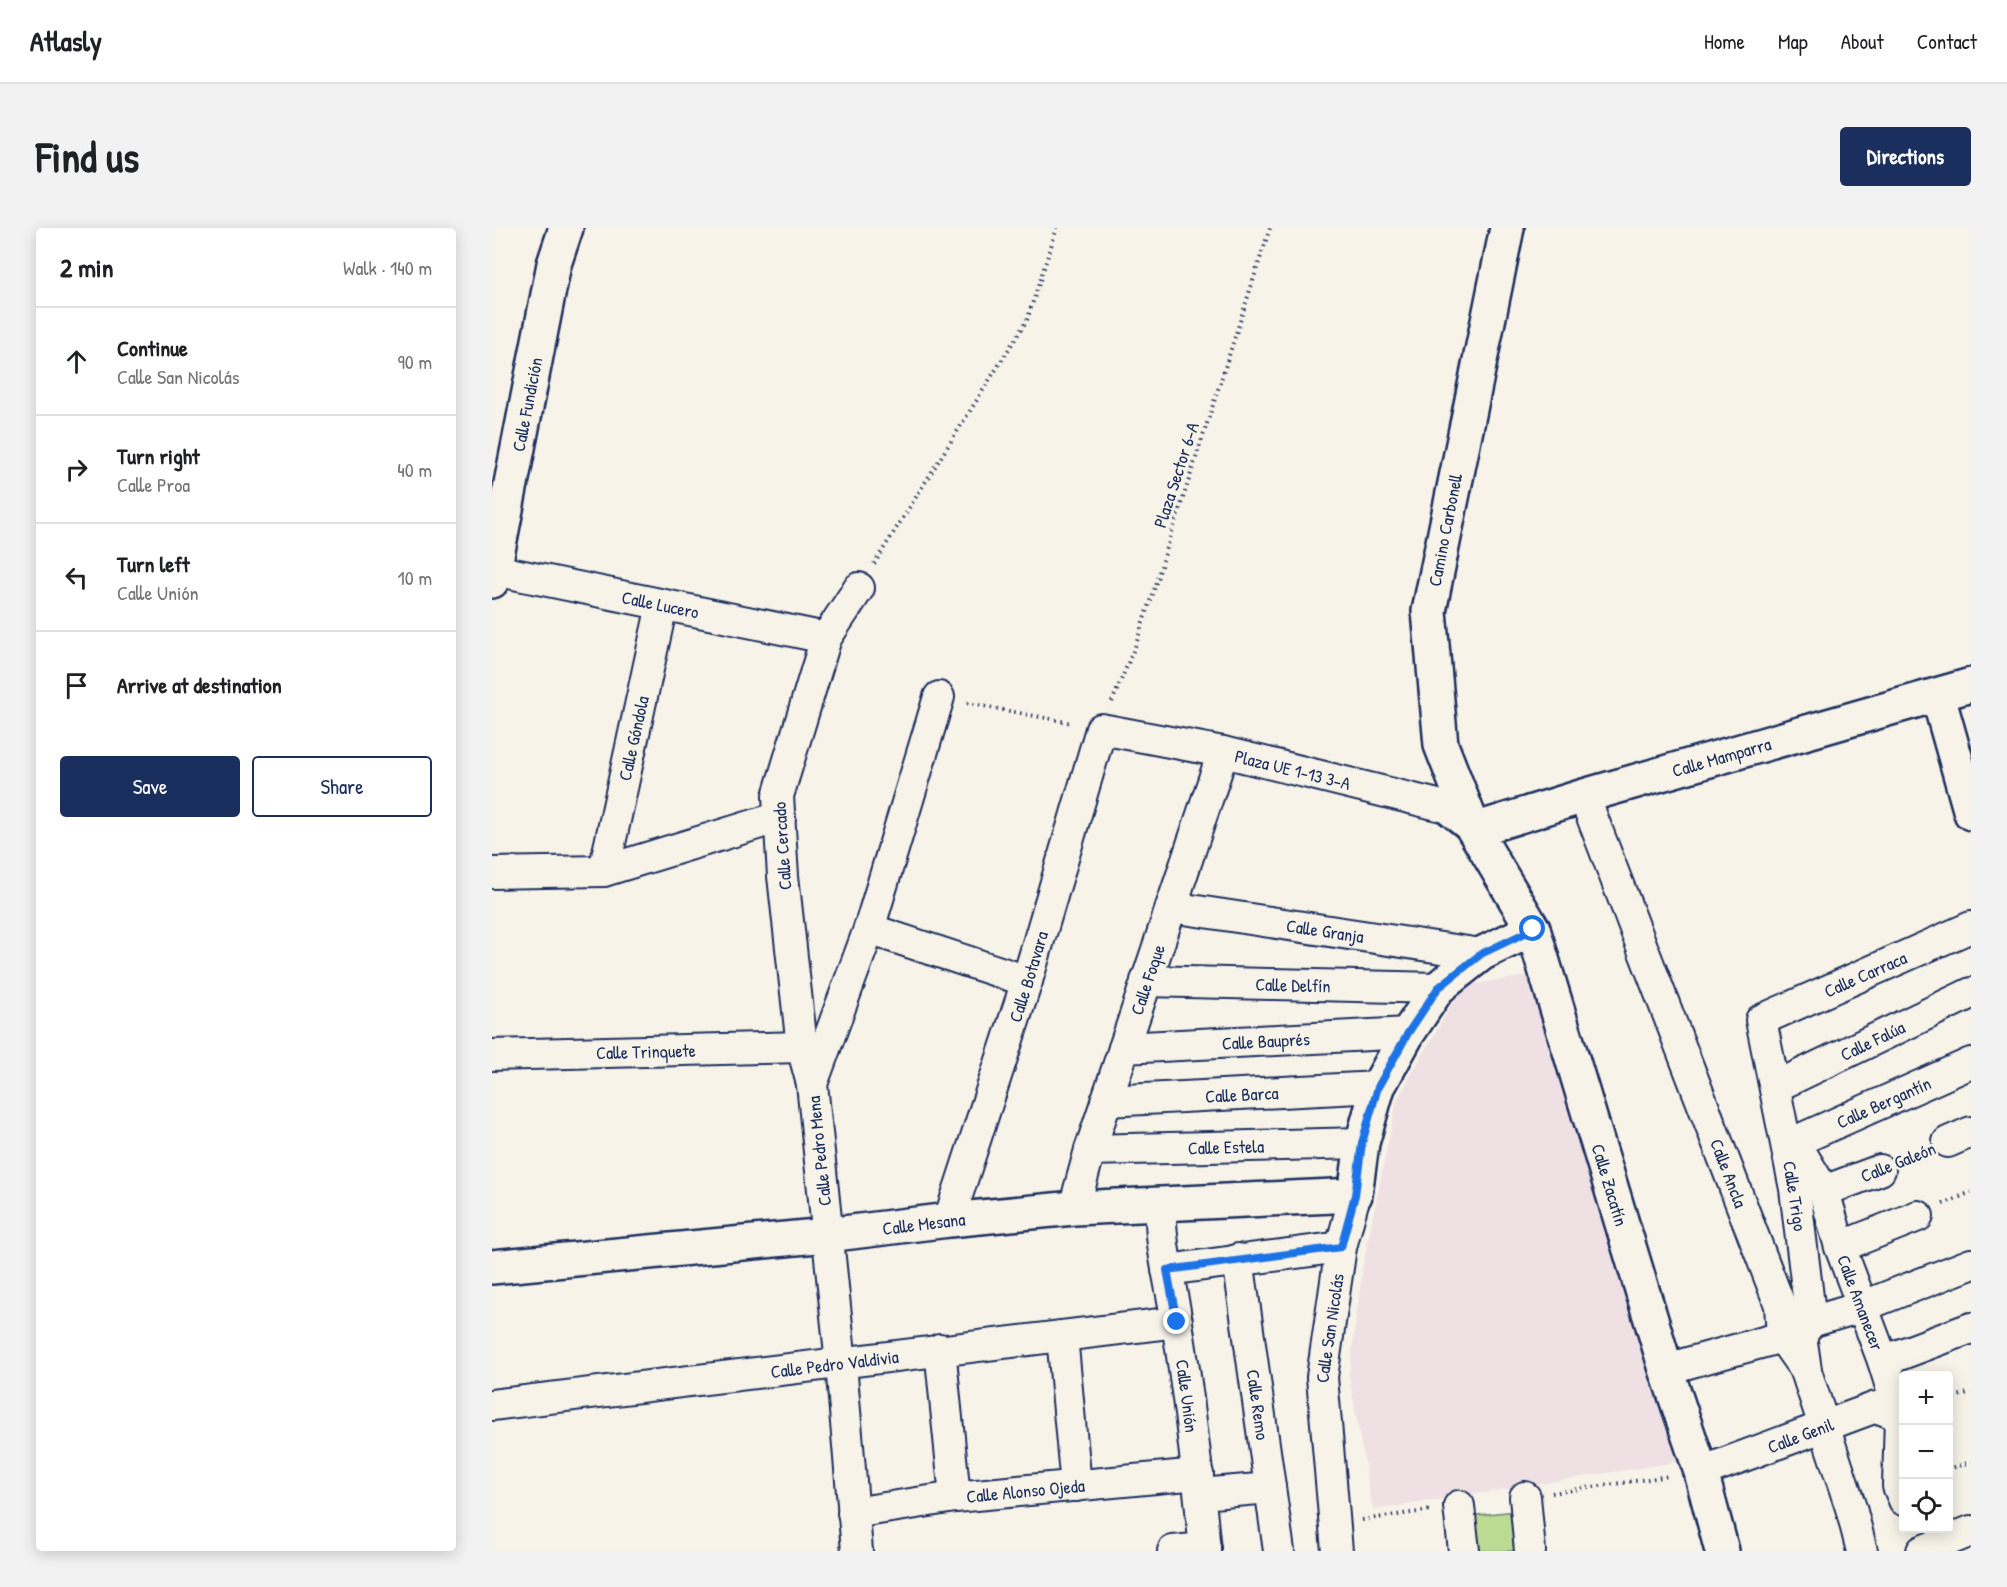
<!DOCTYPE html>
<html lang="en">
<head>
<meta charset="utf-8">
<style>
	:root { --surface:#fff; --page:#f2f2f2; --text:#202124; --muted:#757577; --line:#e0e0e0; --accent:#1b2f5e }
	body { margin:0; font-family:"Patrick Hand",sans-serif; background:var(--page); color:var(--text) }
	.controls { position:absolute; right:18px; bottom:18px; display:grid; overflow:hidden; border-radius:6px; box-shadow:0 3px 15px #0003 }
	.controls button { width:54px; height:54px; display:grid; place-items:center; padding:0; border:0; border-bottom:2px solid var(--line); background:var(--surface); color:var(--text); font:30px sans-serif }
	.stop { position:absolute; width:18px; height:18px; margin:-14px; border:4px solid #1a73e8; border-radius:50%; background:#fff }
	.stop.end { background:#1a73e8; border-color:#fff; box-shadow:0 2px 6px #0008 }
	.list { margin:0; padding:0; list-style:none }
	h2 { display:flex; justify-content:space-between; align-items:center; height:78px; margin:0; padding:0 24px; font-size:26px }
	h2 small { font-size:20px; font-weight:400; color:var(--muted) }
	.list li { display:grid; grid-template-columns:39px 1fr auto; gap:18px; align-items:center; box-sizing:border-box; height:108px; padding:0 24px; border-top:2px solid var(--line) }
	.list b { display:block; font-size:22px; white-space:nowrap }
	.list p { margin:0; font-size:20px; white-space:nowrap; color:var(--muted) }
	.list em { font-size:20px; font-style:normal; color:var(--muted) }
	.actions { display:flex; gap:12px; padding:18px 24px }
	.actions a { flex:1; padding:14px 0; border:2px solid var(--accent); border-radius:6px; text-align:center; font-size:21px; color:var(--accent) }
	.actions .main { background:var(--accent); color:#fff }
	.icon { flex:none; width:33px; height:33px; fill:none; stroke:currentColor; stroke-width:2; stroke-linecap:round; stroke-linejoin:round }
	.map { position:relative; flex:none; width:1479px; height:1323px; overflow:hidden; border-radius:6px }
	header { display:flex; align-items:center; gap:36px; box-sizing:border-box; height:84px; padding:0 30px; background:var(--surface); border-bottom:2px solid var(--line) }
	header strong { font-size:28px }
	nav { display:flex; gap:33px; margin-inline-start:auto; font-size:21px }
	.intro { display:flex; align-items:center; justify-content:space-between; box-sizing:border-box; height:144px; padding:0 36px }
	h1 { margin:0; font-size:42px }
	.button { padding:15px 27px; border-radius:6px; background:var(--accent); color:#fff; font-size:21px; font-weight:700 }
	main { display:flex; gap:36px; padding:0 36px }
	aside { flex:1; background:var(--surface); border-radius:6px; box-shadow:0 3px 15px #0003 }
	.map>svg:first-child { display:block }
</style>
</head>
<body>
<header>
<strong>Atlasly</strong>
<nav><a>Home</a><a>Map</a><a>About</a><a>Contact</a></nav>
</header>
<div class="intro"><h1>Find us</h1><a class="button">Directions</a></div>
<main>
<aside>
<h2>2 min<small>Walk · 140 m</small></h2>
<ul class="list">
<li><svg class="icon" aria-label="ahead" viewBox="0 0 24 24"><path d="M12 20V5M6 11l6-6 6 6"/></svg><div><b>Continue</b><p>Calle San Nicolás</p></div><em>90 m</em></li>
<li><svg class="icon" aria-label="right" viewBox="0 0 24 24"><path d="M7 20v-9h11M14 6l5 5-5 5"/></svg><div><b>Turn right</b><p>Calle Proa</p></div><em>40 m</em></li>
<li><svg class="icon" aria-label="left" viewBox="0 0 24 24"><path d="M17 20v-9H6M10 6l-5 5 5 5"/></svg><div><b>Turn left</b><p>Calle Unión</p></div><em>10 m</em></li>
<li><svg class="icon" aria-label="arrive" viewBox="0 0 24 24"><path d="M6 21V4h12l-3 4 3 4H6"/></svg><div><b>Arrive at destination</b></div></li>
</ul>
<div class="actions"><a class="main">Save</a><a>Share</a></div>
</aside>
<div class="map">
<svg width="1479" height="1323" viewBox="0 0 1479 1323">
	<rect width="100%" height="100%" fill="#f7f3e8"/>
	<filter id="ink" filterUnits="userSpaceOnUse"><feTurbulence type="fractalNoise" baseFrequency=".0167" numOctaves="2"/><feDisplacementMap in="SourceGraphic" scale="12" xChannelSelector="R" yChannelSelector="G"/><feConvolveMatrix kernelMatrix="1 2 1 2 8 2 1 2 1" color-interpolation-filters="sRGB"/></filter>
	<g filter="url(#ink)">
		<path fill="#efe0e3" d="M 1042,747 L 1191,1233 L 881,1282 L 857,1147 L 871,1037 L 905,872 L 970,758 Z"/>
		<path fill="#bbda92" stroke="#6b8478" stroke-width="1.5" d="M 1024,1283 L 1028,1323 L 979,1323 L 976,1288 Z"/>
		<g fill="none" stroke-linecap="round" stroke-linejoin="round">
			<defs>
				<g id="street">
					<path id="s1" d="M 2,342 L 334,410"/>
					<path id="s2" d="M 1092,568 L 1288,1077 L 1290,1109 L 1314,1143 L 1359,1280 L 1370,1323"/>
					<path id="s3" d="M 112,643 L 170,377"/>
					<path d="M 0,645 L 112,643 L 288,589"/>
					<path id="s4" d="M 679,679 L 989,726"/>
					<path d="M 377,701 L 535,753"/>
					<path id="s5" d="M 654,753 L 946,760"/>
					<path id="s6" d="M 632,820 L 916,805"/>
					<path id="s7" d="M 0,827 L 310,819"/>
					<path d="M 320,856 L 310,819 L 291,648 L 286,568 L 334,410 L 367,360"/>
					<path id="s8" d="M 1283,859 L 1479,765"/>
					<path id="s9" d="M 614,873 L 886,859"/>
					<path id="s10" d="M 1302,913 L 1332,963 L 1348,1019 L 1391,1133 L 1408,1188 L 1406,1258 L 1412,1272"/>
					<path id="s11" d="M 1302,914 L 1479,835"/>
					<path d="M 1456,914 L 1479,904"/>
					<path id="s12" d="M 598,922 L 870,915"/>
					<path d="M 1332,963 L 1388,942"/>
					<path id="s13" d="M 669,976 C 667,1016 679,1055 685,1095 C 697,1170 706,1247 713,1323"/>
					<path id="s14" d="M 582,980 L 598,922 L 731,524"/>
					<path id="s15" d="M 457,992 L 535,753 L 609,501 L 731,524 L 954,579 L 982,602"/>
					<path d="M 1348,1019 L 1426,988"/>
					<path id="s16" d="M 746,1031 L 787,1323"/>
					<path d="M 675,1042 L 849,1019"/>
					<path d="M 570,1108 L 584,1258"/>
					<path d="M 448,1121 L 463,1269"/>
					<path d="M 1391,1133 L 1479,1100"/>
					<path d="M 1174,1141 L 1290,1109 L 1319,1094 L 1369,1079 L 1479,1036"/>
					<path id="s17" d="M 1314,1142 L 1309,1107 L 1319,1094 L 1303,961 L 1269,792 L 1479,699"/>
					<path id="s18" d="M 0,1177 L 685,1094"/>
					<path id="s19" d="M 1209,1244 L 1384,1179 L 1408,1188"/>
					<path d="M 708,1266 L 778,1260"/>
					<path d="M 1033,1269 L 1038,1323"/>
					<path d="M 967,1278 L 972,1323"/>
					<path id="s20" d="M 361,1285 L 463,1269 L 706,1246"/>
					<path d="M 365,1323 L 349,1136 L 320,856 L 377,701 L 447,469"/>
					<path d="M 681,1323 L 713,1320"/>
					<path id="s21" d="M 845,1323 L 830,1149 L 849,1019 L 863,967"/>
					<path d="M 1430,1323 L 1479,1303"/>
				</g>
				<g id="secondary">
					<path id="s22" d="M 1015,0 L 937,383 L 949,517 L 982,602 L 1041,701 L 1174,1141 L 1209,1244 L 1230,1323"/>
					<path id="s23" d="M 0,353 L 62,36 L 74,0"/>
					<path d="M 1446,468 L 1479,585"/>
					<path id="s24" d="M 982,602 L 1092,568 L 1479,457"/>
					<path id="s25" d="M 0,1039 L 335,1007 L 457,992 L 582,980 L 863,967 L 870,915 L 886,859 L 916,805 L 946,760 L 989,726 L 1041,701"/>
				</g>
			</defs>
			<use href="#street" stroke="#1b2f5e" stroke-width="34"/>
			<use href="#secondary" stroke="#1b2f5e" stroke-width="38"/>
			<path stroke="#1b2f5e" stroke-width="4" stroke-dasharray="1.5 4.5" stroke-linecap="butt" d="M 382,336 L 535,92 L 565,0
				M 620,474 L 644,416 L 778,0
				M 475,475 L 580,495
				M 1414,932 L 1429,925
				M 1451,976 L 1479,964
				M 1456,1171 L 1479,1164
				M 1456,1241 L 1479,1234
				M 1060,1265 L 1177,1248
				M 870,1292 L 940,1282"/>
			<use href="#street" stroke="#f7f3e8" stroke-width="30"/>
			<use href="#secondary" stroke="#f7f3e8" stroke-width="33"/>
		</g>
	</g>
	<g fill="none" stroke-linecap="round" stroke-linejoin="round" filter="url(#ink)">
		<path stroke="#1a73e8" stroke-width="8" d="M 685,1094 L 675,1042 L 849,1019 L 863,967 L 870,915 L 886,859 L 916,805 L 946,760 L 989,726 L 1041,701"/>
	</g>
	<g text-anchor="middle" dominant-baseline="central" stroke-width="5" stroke-linejoin="round" paint-order="stroke">
		<g font-size="18" fill="#1b2f5e" stroke="#f7f3e8">
			<text stroke="none"><textPath href="#s23" startOffset="180">Calle Fundición</textPath></text>
			<text transform="translate(684 247) rotate(-72)">Plaza Sector 6-A</text>
			<text transform="translate(953 302) rotate(-79)">Camino Carbonell</text>
			<text stroke="none"><textPath href="#s1" startOffset="170">Calle Lucero</textPath></text>
			<text stroke="none"><textPath href="#s3" startOffset="136">Calle Góndola</textPath></text>
			<text stroke="none"><textPath href="#s24" startOffset="258">Calle Mamparra</textPath></text>
			<text stroke="none"><textPath href="#s15" startOffset="710">Plaza UE 1-13 3-A</textPath></text>
			<text transform="translate(290 618) rotate(-94)">Calle Cercado</text>
			<text stroke="none"><textPath href="#s4" startOffset="156">Calle Granja</textPath></text>
			<text stroke="none"><textPath href="#s17" startOffset="472">Calle Carraca</textPath></text>
			<text stroke="none"><textPath href="#s15" startOffset="256">Calle Botavara</textPath></text>
			<text stroke="none"><textPath href="#s14" startOffset="240">Calle Foque</textPath></text>
			<text stroke="none"><textPath href="#s5" startOffset="147">Calle Delfín</textPath></text>
			<text stroke="none"><textPath href="#s6" startOffset="142">Calle Bauprés</textPath></text>
			<text stroke="none"><textPath href="#s8" startOffset="108">Calle Falúa</textPath></text>
			<text stroke="none"><textPath href="#s7" startOffset="154">Calle Trinquete</textPath></text>
			<text stroke="none"><textPath href="#s9" startOffset="136">Calle Barca</textPath></text>
			<text stroke="none"><textPath href="#s11" startOffset="98">Calle Bergantín</textPath></text>
			<text stroke="none"><textPath href="#s12" startOffset="136">Calle Estela</textPath></text>
			<text transform="translate(327 923) rotate(-96)">Calle Pedro Mena</text>
			<text transform="translate(1406 934) rotate(-22)">Calle Galeón</text>
			<text stroke="none"><textPath href="#s2" startOffset="404">Calle Ancla</textPath></text>
			<text stroke="none"><textPath href="#s22" startOffset="999">Calle Zacatín</textPath></text>
			<text transform="translate(1303 968) rotate(81)">Calle Trigo</text>
			<text stroke="none"><textPath href="#s25" startOffset="434">Calle Mesana</textPath></text>
			<text stroke="none"><textPath href="#s10" startOffset="176">Calle Amanecer</textPath></text>
			<text stroke="none"><textPath href="#s21" startOffset="224">Calle San Nicolás</textPath></text>
			<text stroke="none"><textPath href="#s18" startOffset="345">Calle Pedro Valdivia</textPath></text>
			<text stroke="none"><textPath href="#s13" startOffset="194">Calle Unión</textPath></text>
			<text stroke="none"><textPath href="#s16" startOffset="147">Calle Remo</textPath></text>
			<text stroke="none"><textPath href="#s19" startOffset="106">Calle Genil</textPath></text>
			<text stroke="none"><textPath href="#s20" startOffset="174">Calle Alonso Ojeda</textPath></text>
		</g>
	</g>
</svg>
<div class="controls">
<button>+</button>
<button>−</button>
<button><svg class="icon" aria-label="locate" viewBox="0 0 24 24"><circle cx="12" cy="12" r="6"/><path d="M12 2v4M12 18v4M2 12h4M18 12h4"/></svg></button>
</div>
<div class="stop" style="left:1041px;top:701px"></div>
<div class="stop end" style="left:685px;top:1094px"></div>
</div>
</main>
</body>
</html>
